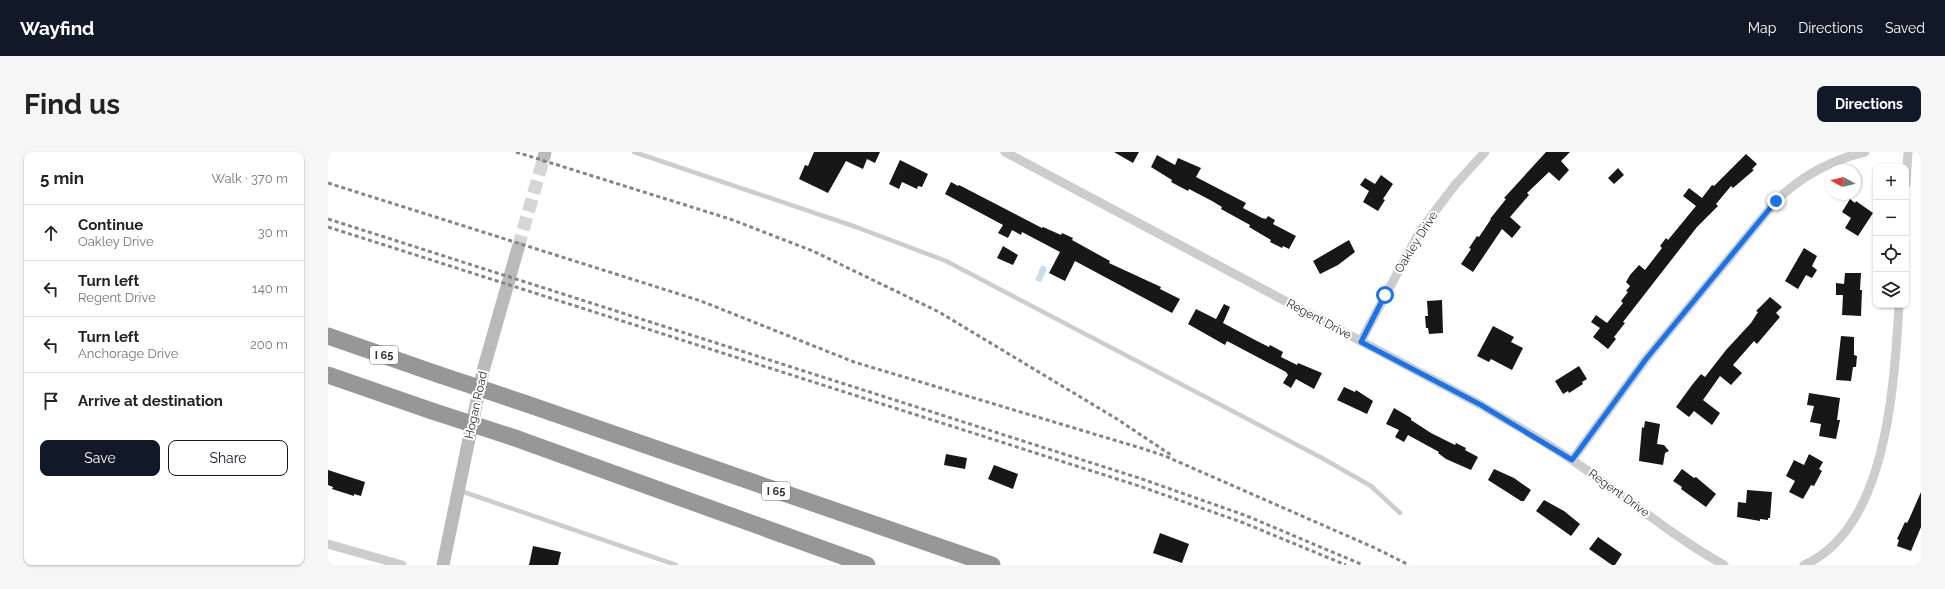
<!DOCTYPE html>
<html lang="en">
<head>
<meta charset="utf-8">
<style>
	:root { --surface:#fff; --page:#f6f6f6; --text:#222; --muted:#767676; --line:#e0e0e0; --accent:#111827 }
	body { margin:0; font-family:Raleway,sans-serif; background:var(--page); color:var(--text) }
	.controls { position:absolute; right:12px; top:12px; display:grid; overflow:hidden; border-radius:8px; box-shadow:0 1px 3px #0004 }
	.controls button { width:36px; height:36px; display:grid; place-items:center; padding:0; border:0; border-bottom:1px solid var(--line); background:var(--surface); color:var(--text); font:20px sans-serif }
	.compass { position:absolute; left:1497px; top:12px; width:36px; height:36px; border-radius:50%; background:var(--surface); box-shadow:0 1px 3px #0004; rotate:278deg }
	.stop { position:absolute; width:12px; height:12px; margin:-9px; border:3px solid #1a73e8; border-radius:50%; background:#fff }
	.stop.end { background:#1a73e8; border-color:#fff; box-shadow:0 1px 4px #0008 }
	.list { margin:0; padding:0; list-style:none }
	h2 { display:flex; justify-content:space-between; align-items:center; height:52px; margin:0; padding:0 16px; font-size:17px }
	h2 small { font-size:13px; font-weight:400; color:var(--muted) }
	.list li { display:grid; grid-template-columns:26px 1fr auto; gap:12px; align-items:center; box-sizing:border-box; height:56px; padding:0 16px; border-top:1px solid var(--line) }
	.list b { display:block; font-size:15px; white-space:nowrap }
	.list p { margin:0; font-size:13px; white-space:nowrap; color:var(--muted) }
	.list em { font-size:13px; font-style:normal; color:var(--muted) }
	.actions { display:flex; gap:8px; padding:12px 16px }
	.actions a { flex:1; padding:9px 0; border:1px solid var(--accent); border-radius:8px; text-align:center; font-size:14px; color:var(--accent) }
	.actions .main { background:var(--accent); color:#fff }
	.icon { flex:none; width:22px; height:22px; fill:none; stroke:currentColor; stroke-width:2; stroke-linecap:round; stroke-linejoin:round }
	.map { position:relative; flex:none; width:1593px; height:413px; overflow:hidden; border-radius:8px }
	header { display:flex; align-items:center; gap:24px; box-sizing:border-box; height:56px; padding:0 20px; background:var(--accent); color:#fff }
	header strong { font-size:19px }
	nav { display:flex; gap:22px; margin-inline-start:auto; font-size:14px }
	.intro { display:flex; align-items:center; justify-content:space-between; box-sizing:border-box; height:96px; padding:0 24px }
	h1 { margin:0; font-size:28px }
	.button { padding:10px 18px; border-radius:8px; background:var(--accent); color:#fff; font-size:14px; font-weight:700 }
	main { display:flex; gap:24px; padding:0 24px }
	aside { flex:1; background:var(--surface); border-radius:8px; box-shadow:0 1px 3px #0004 }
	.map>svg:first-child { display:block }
</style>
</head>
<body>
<header>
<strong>Wayfind</strong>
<nav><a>Map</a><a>Directions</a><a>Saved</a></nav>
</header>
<div class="intro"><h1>Find us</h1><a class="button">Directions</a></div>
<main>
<aside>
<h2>5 min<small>Walk · 370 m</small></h2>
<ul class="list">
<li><svg class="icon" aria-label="ahead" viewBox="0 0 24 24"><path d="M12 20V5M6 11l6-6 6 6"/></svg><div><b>Continue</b><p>Oakley Drive</p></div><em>30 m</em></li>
<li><svg class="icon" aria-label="left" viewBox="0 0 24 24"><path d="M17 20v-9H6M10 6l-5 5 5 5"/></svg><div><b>Turn left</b><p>Regent Drive</p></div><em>140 m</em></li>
<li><svg class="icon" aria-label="left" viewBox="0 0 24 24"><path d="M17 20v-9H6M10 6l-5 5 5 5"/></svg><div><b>Turn left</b><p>Anchorage Drive</p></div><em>200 m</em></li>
<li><svg class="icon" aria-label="arrive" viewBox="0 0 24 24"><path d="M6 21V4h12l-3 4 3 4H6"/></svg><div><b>Arrive at destination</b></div></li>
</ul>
<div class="actions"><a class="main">Save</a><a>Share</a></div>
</aside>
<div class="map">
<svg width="1593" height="413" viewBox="0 0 1593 413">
	<rect width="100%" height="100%" fill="#fff"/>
	<path fill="#cedce9" d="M 713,114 L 717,114 L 719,117 L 713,130 L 707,128 Z"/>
	<path fill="#171717" d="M 486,0 L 552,0 L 547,11 L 539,7 L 535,17 L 518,9 L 500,41 L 471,27 L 477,13 L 480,14 Z
		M 786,0 L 811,0 L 805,11 Z
		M 1218,0 L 1242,0 L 1233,9 L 1241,18 L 1231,29 L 1221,20 L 1199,41 L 1201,43 L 1182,65 L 1193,75 L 1184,86 L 1174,77 L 1145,120 L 1133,112 L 1143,97 L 1141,96 L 1149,84 L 1151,85 L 1163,67 L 1162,67 L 1178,47 L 1176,46 Z
		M 1418,2 L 1429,12 L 1424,17 L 1426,18 L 1405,36 L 1403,34 L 1388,52 L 1390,54 L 1369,75 L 1295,170 L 1297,171 L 1286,185 L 1288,187 L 1280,197 L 1265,185 L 1272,176 L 1263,170 L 1268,163 L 1279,171 L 1295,151 L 1293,149 L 1300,140 L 1298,139 L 1302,134 L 1298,130 L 1302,123 L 1311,113 L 1317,118 L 1334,96 L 1332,94 L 1338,86 L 1340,88 L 1368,54 L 1355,44 L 1361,36 L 1374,46 L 1384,33 L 1386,34 Z
		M 829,3 L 847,13 L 850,6 L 873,16 L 868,25 L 918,51 L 915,56 L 934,66 L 938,67 L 940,64 L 947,68 L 945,72 L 968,84 L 961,97 L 955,94 L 954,96 L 942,90 L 943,88 L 921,75 L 922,73 L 893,57 L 894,55 L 884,49 L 861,37 L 860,39 L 843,30 L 844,28 L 823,15 Z
		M 572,8 L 600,22 L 594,35 L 590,34 L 589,37 L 574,30 L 571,37 L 561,32 Z
		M 1290,16 L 1296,23 L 1286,32 L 1280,26 Z
		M 1053,23 L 1065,32 L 1055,47 L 1057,48 L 1050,59 L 1035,50 L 1041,39 L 1032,33 L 1037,26 L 1047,32 Z
		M 623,30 L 630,34 L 631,33 L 714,76 L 715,75 L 733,83 L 734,81 L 745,86 L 744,88 L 782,109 L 781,111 L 833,135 L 832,137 L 852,147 L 844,161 L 747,109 L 737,129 L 721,121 L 732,100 L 694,80 L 693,83 L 684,78 L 680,86 L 670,81 L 675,73 L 617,42 Z
		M 1522,47 L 1527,51 L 1528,49 L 1545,61 L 1530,84 L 1517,76 L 1523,66 L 1514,60 Z
		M 1021,88 L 1027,100 L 1010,113 L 992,122 L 985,109 Z
		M 675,94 L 690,103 L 685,113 L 669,106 Z
		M 1476,96 L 1489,104 L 1484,114 L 1489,118 L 1484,126 L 1478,123 L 1470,137 L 1457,129 Z
		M 1517,121 L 1533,121 L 1532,138 L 1534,138 L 1533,164 L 1514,163 L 1515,143 L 1508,143 L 1508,131 L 1516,132 Z
		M 1442,145 L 1454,155 L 1448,161 L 1452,165 L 1429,192 L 1426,189 L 1405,213 L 1414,221 L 1403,233 L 1392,224 L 1375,248 L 1392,261 L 1384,273 L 1366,259 L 1361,265 L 1348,255 L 1364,233 L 1373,222 L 1377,225 L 1398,198 L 1423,171 L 1430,160 L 1428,159 Z
		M 1114,148 L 1115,181 L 1101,182 L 1100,176 L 1098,176 L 1097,164 L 1100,164 L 1099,149 Z
		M 896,152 L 902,155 L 895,171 L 927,188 L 941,195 L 942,193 L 955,200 L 953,205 L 969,213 L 970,211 L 994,221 L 986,237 L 968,227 L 963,236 L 955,231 L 960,223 L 958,220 L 899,189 L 897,193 L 860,172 L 868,157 L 888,167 Z
		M 1165,174 L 1186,185 L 1183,190 L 1195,196 L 1184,218 L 1163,207 L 1161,210 L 1149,204 Z
		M 1513,184 L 1526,185 L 1526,203 L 1529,204 L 1528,215 L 1525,215 L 1523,229 L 1508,228 Z
		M 1251,214 L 1259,227 L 1254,230 L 1255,232 L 1241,241 L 1240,239 L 1235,242 L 1227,229 Z
		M 1016,235 L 1027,240 L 1028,238 L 1045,249 L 1039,262 L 1009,248 Z
		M 1481,241 L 1512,246 L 1509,268 L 1512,268 L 1508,287 L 1491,284 L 1493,272 L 1482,270 L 1486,254 L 1479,253 Z
		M 1066,256 L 1083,266 L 1083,268 L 1103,281 L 1127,293 L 1128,291 L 1138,296 L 1137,298 L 1150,305 L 1143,318 L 1118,307 L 1110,301 L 1111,300 L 1080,283 L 1076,290 L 1067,285 L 1071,278 L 1058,272 Z
		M 1317,269 L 1332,272 L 1329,292 L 1336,293 L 1341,299 L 1337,301 L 1335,313 L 1311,309 L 1314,275 L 1316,276 Z
		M 618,302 L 639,306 L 637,317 L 616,313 Z
		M 1481,302 L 1495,310 L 1491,317 L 1494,319 L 1486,334 L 1483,333 L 1475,347 L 1461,340 L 1467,329 L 1458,324 L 1466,308 L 1476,313 Z
		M 666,313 L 690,322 L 685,337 L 660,327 Z
		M 1166,317 L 1186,326 L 1203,338 L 1196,349 L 1193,349 L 1160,328 Z
		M 1354,317 L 1366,326 L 1368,325 L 1388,342 L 1378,355 L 1353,337 L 1354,335 L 1345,329 Z
		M 0,318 L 37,330 L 33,344 L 26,342 L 26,344 L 4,337 L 5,335 L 0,333 Z
		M 1419,338 L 1444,340 L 1442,366 L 1440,366 L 1440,368 L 1432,367 L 1432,369 L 1409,365 L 1410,350 L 1418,351 Z
		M 1593,340 L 1593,375 L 1583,399 L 1569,394 L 1571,388 L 1569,387 L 1577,370 L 1579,371 L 1582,365 Z
		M 1216,348 L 1236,359 L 1252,372 L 1243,384 L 1208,359 Z
		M 832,381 L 861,392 L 854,411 L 825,401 Z
		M 1270,385 L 1294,402 L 1287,413 L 1284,413 L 1261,397 Z
		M 205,394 L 233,400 L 230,413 L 201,413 Z"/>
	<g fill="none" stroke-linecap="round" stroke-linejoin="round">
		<path stroke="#d6d6d6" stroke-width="13" stroke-dasharray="13 6" stroke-linecap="butt" d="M 190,96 L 216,5"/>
		<path stroke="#cdcdcd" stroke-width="4.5" d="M 306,0 L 528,75 L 618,109 L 994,306 L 1043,334 L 1072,361
			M 133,339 L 348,413"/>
		<path stroke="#cdcdcd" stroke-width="9" d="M 677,0 L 1153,253 C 1183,271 1215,288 1244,308 C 1295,342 1342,383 1396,413
			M 1578,32 L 1580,0
			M 1033,189 L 1092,79 L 1127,33 L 1157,0
			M 1244,308 L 1318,207 L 1448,49 C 1473,24 1503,8 1537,0
			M 0,392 L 74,413
			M 1476,413 C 1560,376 1566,232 1571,153"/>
		<path stroke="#bababa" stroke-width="13" d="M 216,5 L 217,0
			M 115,413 L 155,219 L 190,96"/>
		<path stroke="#979797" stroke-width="17" d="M 0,184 L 112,223
			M 0,223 L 104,259
			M 196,251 L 664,413
			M 187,286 L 539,413"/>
		<path stroke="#858585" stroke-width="3" stroke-dasharray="4 3" stroke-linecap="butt" d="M 188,0 L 402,67 L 485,99 L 611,160 L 789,267 L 843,303
			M 0,31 L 373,149 L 526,210 L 816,297 L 837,304 L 1047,396 L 1081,413
			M 0,67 L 814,327 L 919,364 L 1035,413
			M 0,75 L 811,334 L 916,371 L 1018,413"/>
		<path stroke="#979797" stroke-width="17" d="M 112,223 L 196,251
			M 104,259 L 187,286"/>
	</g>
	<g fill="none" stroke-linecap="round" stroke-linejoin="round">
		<path stroke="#1a73e8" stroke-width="5" d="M 1057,143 L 1033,190 L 1153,253 L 1244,308 L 1318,207 L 1448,49"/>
	</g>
	<g text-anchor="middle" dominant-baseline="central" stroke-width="4" stroke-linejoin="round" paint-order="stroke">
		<g fill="#fff" stroke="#6e6e6e" stroke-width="1">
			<rect x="42" y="194" width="28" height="18" rx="3"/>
			<rect x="434" y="330" width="28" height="18" rx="3"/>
		</g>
		<g font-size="11" font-weight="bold" fill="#303030">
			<text x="56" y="203">I 65</text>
			<text x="448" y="339">I 65</text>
		</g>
		<g font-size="12" fill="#303030" stroke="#fff">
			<text transform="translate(1088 90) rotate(-58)">Oakley Drive</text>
			<text transform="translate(991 167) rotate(28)">Regent Drive</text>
			<text transform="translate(148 253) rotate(-78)">Hogan Road</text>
			<text transform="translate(1291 341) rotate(36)">Regent Drive</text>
		</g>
	</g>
</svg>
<div class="controls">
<button>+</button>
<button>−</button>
<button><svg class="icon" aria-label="locate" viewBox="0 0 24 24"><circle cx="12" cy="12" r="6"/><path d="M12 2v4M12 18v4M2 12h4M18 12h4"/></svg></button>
<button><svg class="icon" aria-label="layers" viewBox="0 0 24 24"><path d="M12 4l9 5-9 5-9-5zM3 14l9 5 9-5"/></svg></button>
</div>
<svg class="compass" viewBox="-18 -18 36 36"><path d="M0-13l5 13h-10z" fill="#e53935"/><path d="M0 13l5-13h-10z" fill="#767676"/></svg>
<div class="stop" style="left:1057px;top:143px"></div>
<div class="stop end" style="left:1448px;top:49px"></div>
</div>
</main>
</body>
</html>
